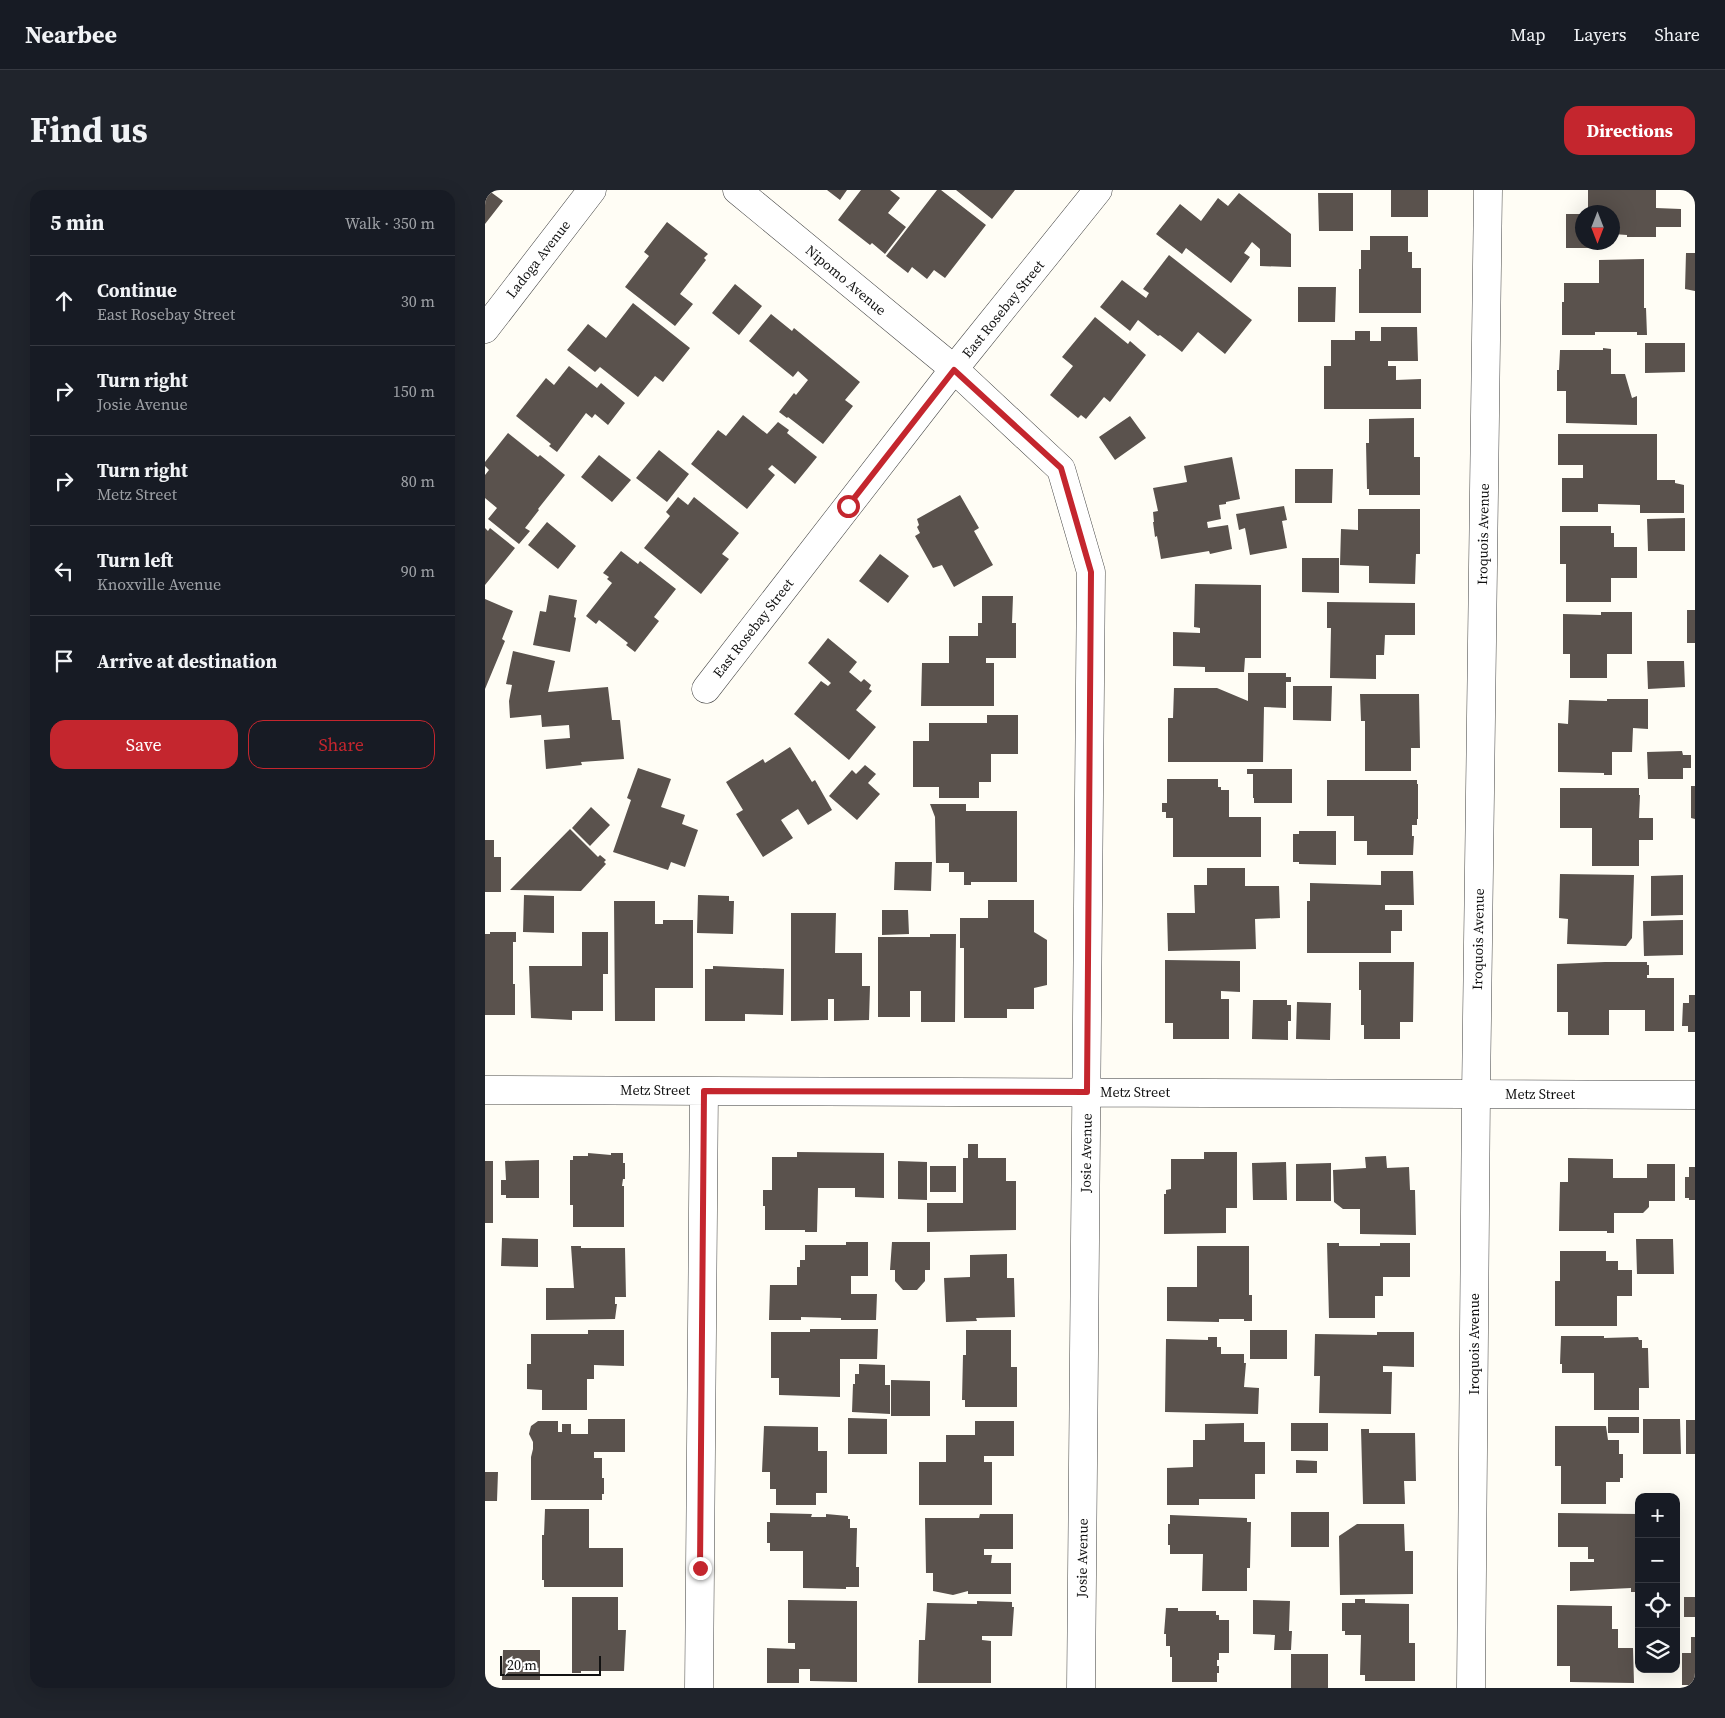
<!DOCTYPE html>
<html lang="en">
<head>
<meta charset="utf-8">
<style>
	:root { --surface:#171b24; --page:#20242c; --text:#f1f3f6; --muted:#9ea1a6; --line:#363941; --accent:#c4262e }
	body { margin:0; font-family:"Source Serif 4",serif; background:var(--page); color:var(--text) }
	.controls { position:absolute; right:15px; bottom:15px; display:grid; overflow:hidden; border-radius:10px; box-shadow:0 5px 20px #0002 }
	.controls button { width:45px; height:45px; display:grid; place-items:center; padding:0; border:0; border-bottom:1px solid var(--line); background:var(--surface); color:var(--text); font:25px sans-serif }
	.compass { position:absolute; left:1090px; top:15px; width:45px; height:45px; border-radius:50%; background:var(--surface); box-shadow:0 5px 20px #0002; rotate:180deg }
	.scale { position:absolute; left:15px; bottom:12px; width:101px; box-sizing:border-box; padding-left:5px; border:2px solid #111; border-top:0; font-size:14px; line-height:18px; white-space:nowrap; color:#111; -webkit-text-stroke:4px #fff; paint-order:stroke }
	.stop { position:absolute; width:15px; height:15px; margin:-11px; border:4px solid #c4262e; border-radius:50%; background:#fff }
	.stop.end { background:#c4262e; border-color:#fff; box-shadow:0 1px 5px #0008 }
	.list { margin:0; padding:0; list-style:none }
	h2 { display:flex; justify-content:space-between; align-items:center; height:65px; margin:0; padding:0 20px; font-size:21px }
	h2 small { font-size:16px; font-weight:400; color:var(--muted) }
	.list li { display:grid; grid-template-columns:32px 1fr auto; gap:15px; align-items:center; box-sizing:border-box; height:90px; padding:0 20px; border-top:1px solid var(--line) }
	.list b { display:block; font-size:19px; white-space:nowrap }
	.list p { margin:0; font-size:16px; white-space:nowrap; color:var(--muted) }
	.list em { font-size:16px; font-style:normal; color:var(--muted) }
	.actions { display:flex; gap:10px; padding:15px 20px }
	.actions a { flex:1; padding:11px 0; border:1px solid var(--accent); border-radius:15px; text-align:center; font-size:18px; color:var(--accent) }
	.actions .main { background:var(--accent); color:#fff }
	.icon { flex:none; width:28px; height:28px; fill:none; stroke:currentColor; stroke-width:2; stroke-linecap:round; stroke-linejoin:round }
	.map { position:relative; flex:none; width:1210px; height:1498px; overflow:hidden; border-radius:15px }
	header { display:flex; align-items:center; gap:30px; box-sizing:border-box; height:70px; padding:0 25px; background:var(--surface); border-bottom:1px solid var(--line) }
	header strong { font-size:24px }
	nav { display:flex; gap:28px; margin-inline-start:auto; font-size:18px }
	.intro { display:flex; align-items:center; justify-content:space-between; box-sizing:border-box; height:120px; padding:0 30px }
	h1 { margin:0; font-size:35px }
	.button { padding:12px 22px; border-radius:15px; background:var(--accent); color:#fff; font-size:18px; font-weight:700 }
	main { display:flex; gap:30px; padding:0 30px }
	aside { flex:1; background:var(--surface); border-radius:15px; box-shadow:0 5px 20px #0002 }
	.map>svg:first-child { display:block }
</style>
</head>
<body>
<header>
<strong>Nearbee</strong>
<nav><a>Map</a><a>Layers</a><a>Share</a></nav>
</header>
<div class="intro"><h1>Find us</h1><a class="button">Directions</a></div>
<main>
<aside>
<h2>5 min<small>Walk · 350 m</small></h2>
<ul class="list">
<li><svg class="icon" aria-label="ahead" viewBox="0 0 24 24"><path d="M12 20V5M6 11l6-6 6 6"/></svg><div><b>Continue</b><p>East Rosebay Street</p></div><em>30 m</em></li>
<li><svg class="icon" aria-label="right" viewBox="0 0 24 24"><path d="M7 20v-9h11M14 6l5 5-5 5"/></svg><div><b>Turn right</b><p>Josie Avenue</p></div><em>150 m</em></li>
<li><svg class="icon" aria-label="right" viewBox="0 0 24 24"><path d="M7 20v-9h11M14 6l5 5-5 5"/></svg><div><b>Turn right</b><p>Metz Street</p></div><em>80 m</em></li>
<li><svg class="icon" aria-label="left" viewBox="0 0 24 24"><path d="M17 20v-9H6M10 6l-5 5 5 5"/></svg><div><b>Turn left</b><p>Knoxville Avenue</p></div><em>90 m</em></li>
<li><svg class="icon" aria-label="arrive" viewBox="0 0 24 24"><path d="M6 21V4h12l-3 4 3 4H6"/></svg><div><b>Arrive at destination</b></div></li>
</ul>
<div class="actions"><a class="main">Save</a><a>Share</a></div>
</aside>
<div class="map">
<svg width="1210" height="1498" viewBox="0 0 1210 1498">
	<rect width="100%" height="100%" fill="#fffdf5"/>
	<path fill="#5a524d" d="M 0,0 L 3,0 L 18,11 L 0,34 Z
		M 342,0 L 362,0 L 355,10 Z
		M 376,0 L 405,0 L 415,8 L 403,23 L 421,37 L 400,64 L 387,53 L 385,55 L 353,30 Z
		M 452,0 L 456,0 L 501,35 L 460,88 L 449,80 L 442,89 L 427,77 L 423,83 L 401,66 Z
		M 471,0 L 530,0 L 507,29 Z
		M 906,0 L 943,0 L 943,27 L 906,27 Z
		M 1103,0 L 1171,0 L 1171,18 L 1196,19 L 1196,37 L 1171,37 L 1171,47 L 1142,47 L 1142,45 L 1128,44 L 1128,22 L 1109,22 L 1109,19 L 1103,19 Z
		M 754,3 L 806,44 L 806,77 L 775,76 L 775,59 L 767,52 L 759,63 L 765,67 L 746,93 L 701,58 L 697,64 L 671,44 L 695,14 L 716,31 L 733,8 L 743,16 Z
		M 833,3 L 868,3 L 868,41 L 834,41 Z
		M 1081,24 L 1098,24 L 1098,52 L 1114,52 L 1113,58 L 1081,58 Z
		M 182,32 L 223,64 L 219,68 L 221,70 L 195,104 L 208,114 L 190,136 L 140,97 L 164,66 L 159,62 Z
		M 885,46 L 923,46 L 923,62 L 927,62 L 927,78 L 936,78 L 936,123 L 874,123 L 874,79 L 876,79 L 876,60 L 885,60 Z
		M 1201,63 L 1210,63 L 1210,101 L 1200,99 Z
		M 684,65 L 767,130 L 740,164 L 713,142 L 697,162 L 675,145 L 673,146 L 653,130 L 645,141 L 615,117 L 637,90 L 661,108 L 664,103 L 658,99 Z
		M 1159,69 L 1159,118 L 1161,118 L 1162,145 L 1152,145 L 1152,142 L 1110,142 L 1110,145 L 1077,145 L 1077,112 L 1079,112 L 1079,93 L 1114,93 L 1114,70 Z
		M 250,94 L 277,116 L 254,145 L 227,123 Z
		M 813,97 L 851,97 L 850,132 L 813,132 Z
		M 148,113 L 205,158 L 178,192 L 170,186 L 153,207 L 115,177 L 110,182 L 82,160 L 103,134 L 121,148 Z
		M 286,124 L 307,141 L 309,138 L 375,192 L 360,210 L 368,216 L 338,254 L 303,227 L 302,228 L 294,222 L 309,203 L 311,205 L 323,190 L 313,181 L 308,187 L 264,151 Z
		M 610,127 L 643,154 L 645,151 L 661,165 L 625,212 L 619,207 L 601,229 L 596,225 L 593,228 L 565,205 L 588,176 L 577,167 Z
		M 896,137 L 932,137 L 933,171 L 903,171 L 903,176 L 911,176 L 911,190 L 936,189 L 936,219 L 839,219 L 839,176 L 846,176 L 846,150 L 870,150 L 870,141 L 885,141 L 885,151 L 896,151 Z
		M 1160,153 L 1200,153 L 1200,182 L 1160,183 Z
		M 1118,158 L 1126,159 L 1126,184 L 1140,184 L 1147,208 L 1152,206 L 1152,235 L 1081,233 L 1081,201 L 1072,201 L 1072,180 L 1074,180 L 1075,160 L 1118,160 Z
		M 84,176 L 112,198 L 116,193 L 140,213 L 123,235 L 110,224 L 107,228 L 101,223 L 72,262 L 64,256 L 66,254 L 31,226 L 61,188 L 69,195 Z
		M 258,225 L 282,244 L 293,232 L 304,240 L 302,243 L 332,267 L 310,294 L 287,275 L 283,279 L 290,285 L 262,319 L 206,274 L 233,240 L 241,246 Z
		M 645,226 L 661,248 L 630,270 L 614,247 Z
		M 929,228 L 929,267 L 935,267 L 935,305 L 884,305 L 884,299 L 882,299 L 881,253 L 884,253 L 884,229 Z
		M 23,243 L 53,267 L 55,265 L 80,285 L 53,319 L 54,320 L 40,338 L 45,341 L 34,354 L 3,329 L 12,318 L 0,308 L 0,285 L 4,280 L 0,276 L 0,272 Z
		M 1073,244 L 1172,244 L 1172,290 L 1190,290 L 1190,293 L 1199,295 L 1199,323 L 1155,323 L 1155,315 L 1113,314 L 1113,322 L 1077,322 L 1077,288 L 1098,288 L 1098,275 L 1073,275 Z
		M 174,260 L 204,284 L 182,312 L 151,288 Z
		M 114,265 L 146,290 L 127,312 L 96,287 Z
		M 747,267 L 755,309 L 741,312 L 741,314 L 734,315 L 736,329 L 722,332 L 723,338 L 743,335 L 747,359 L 725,364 L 724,361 L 676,369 L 672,346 L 670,347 L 668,332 L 669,332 L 668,322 L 673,321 L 668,298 L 702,292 L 699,276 Z
		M 810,279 L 848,279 L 847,313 L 810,313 Z
		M 475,305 L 494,338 L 489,341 L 508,375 L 469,397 L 457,375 L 448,378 L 430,346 L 435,343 L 432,337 L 434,335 L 432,329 Z
		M 193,307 L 203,315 L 209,307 L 254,343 L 237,364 L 244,369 L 216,404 L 159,358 L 185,326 L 181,322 Z
		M 799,316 L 802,330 L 797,331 L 802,358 L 765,365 L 760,338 L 754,340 L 751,324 Z
		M 873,319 L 935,319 L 935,364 L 931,364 L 930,394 L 884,393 L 884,376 L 855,375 L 856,339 L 873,340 Z
		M 1200,328 L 1200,361 L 1163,361 L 1162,329 Z
		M 62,332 L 91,356 L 73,379 L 43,355 Z
		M 1075,336 L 1126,336 L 1126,343 L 1129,343 L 1129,357 L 1152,357 L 1152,388 L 1126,388 L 1126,412 L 1081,412 L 1081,374 L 1075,374 Z
		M 0,338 L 3,341 L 5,338 L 30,358 L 0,395 Z
		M 136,361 L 153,374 L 155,371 L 191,399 L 169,427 L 174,431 L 150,462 L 141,455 L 143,453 L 114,430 L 111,434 L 101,426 L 127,393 L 122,389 L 124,387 L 118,383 Z
		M 395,364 L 424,386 L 403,413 L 374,391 Z
		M 817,368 L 854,368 L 854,403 L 817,402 Z
		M 710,394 L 776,395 L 776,468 L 760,468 L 759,482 L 720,482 L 720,477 L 688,476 L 688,442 L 715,443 L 715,438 L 709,437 Z
		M 64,405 L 92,410 L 89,427 L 91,428 L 85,462 L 48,455 L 55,421 L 61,422 Z
		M 497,406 L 528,406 L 527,433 L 531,433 L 531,468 L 501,468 L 501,473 L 509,473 L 509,516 L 436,516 L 437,473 L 464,473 L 464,446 L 493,446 L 493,433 L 497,433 Z
		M 0,409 L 28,421 L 17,449 L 20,451 L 0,499 Z
		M 842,412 L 930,413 L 930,445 L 900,445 L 899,465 L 891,465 L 891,489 L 845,488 L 846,438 L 842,438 Z
		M 1202,420 L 1210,420 L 1210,453 L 1202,453 Z
		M 1116,422 L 1147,422 L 1147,464 L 1122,464 L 1122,488 L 1085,488 L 1085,464 L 1078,464 L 1078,424 L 1116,425 Z
		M 343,448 L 372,472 L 364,482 L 376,492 L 379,489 L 386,495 L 384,499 L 387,501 L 371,520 L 391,537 L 364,570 L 309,524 L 336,491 L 343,496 L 346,493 L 323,473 Z
		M 28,461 L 70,471 L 63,502 L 123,497 L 127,530 L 135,530 L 139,569 L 96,572 L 97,575 L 61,579 L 59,550 L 85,548 L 84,535 L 57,537 L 56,525 L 25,528 L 24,511 L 27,495 L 21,494 Z
		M 1162,471 L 1199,471 L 1200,497 L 1163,499 Z
		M 763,483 L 801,483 L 801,487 L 806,487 L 806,492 L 801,492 L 801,518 L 779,517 L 778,572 L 683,572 L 683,528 L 688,528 L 689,498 L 732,498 L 763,511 Z
		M 808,496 L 847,496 L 846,531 L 808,530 Z
		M 875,504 L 934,504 L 935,558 L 926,558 L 926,581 L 880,581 L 880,531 L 876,531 Z
		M 1122,509 L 1163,509 L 1163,539 L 1148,538 L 1147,562 L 1127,562 L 1127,585 L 1119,585 L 1119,583 L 1073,582 L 1073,533 L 1083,534 L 1084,510 L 1122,511 Z
		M 502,525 L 533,525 L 533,564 L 506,564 L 506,592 L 494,592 L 494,608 L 454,608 L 454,597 L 428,597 L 428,551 L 444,551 L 444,533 L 502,533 Z
		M 305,557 L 327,592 L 330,590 L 347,620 L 323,635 L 313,619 L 296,630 L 308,648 L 278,667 L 251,624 L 258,620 L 241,592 L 278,569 L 280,573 Z
		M 1197,561 L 1198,565 L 1206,565 L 1206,578 L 1198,578 L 1198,589 L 1163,589 L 1162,562 Z
		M 380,575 L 391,584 L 383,593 L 395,604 L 372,630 L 344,606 L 367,580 L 371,584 Z
		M 153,578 L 186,589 L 176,617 L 200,625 L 197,634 L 213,640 L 200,677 L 186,672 L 183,680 L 128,662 L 146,610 L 142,608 Z
		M 762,579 L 807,579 L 807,613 L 769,613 L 769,608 L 768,608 L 768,584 L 762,584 Z
		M 682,589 L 733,589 L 733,597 L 736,597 L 736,600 L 744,600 L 744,627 L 776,627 L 776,667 L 688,667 L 688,628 L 681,628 L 681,622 L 677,622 L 677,613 L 682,613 Z
		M 842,590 L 932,590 L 932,594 L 933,594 L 933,629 L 932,629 L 932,635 L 927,635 L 927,646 L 929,646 L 928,665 L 882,665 L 882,651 L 869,651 L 869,626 L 842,626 Z
		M 1206,596 L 1210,596 L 1210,629 L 1206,628 Z
		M 1075,598 L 1154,598 L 1154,605 L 1155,605 L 1154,628 L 1168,628 L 1168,650 L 1154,650 L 1154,676 L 1107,676 L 1107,638 L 1075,638 Z
		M 445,614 L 481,614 L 481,621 L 532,621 L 532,692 L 486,692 L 486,695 L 479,695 L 479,682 L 464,682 L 464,673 L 451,673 L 450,627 Z
		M 106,617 L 125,635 L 105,656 L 87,638 Z
		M 85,639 L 113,667 L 115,665 L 121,670 L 119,672 L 121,674 L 96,701 L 25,700 Z
		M 814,641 L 851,641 L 851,675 L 814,674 L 814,672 L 808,672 L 808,644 L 814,644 Z
		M 0,650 L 9,650 L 9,667 L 16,667 L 16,702 L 0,702 Z
		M 410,672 L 447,672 L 446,701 L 409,700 Z
		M 722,678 L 760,678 L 760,696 L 794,696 L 795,728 L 770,729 L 771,759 L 683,761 L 682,723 L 710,723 L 709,695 L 722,695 Z
		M 896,681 L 928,681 L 929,715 L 900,715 L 900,720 L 917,720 L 917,741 L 906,741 L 906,763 L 822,763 L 822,711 L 825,711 L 825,693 L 896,695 Z
		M 1075,684 L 1149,685 L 1147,748 L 1141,756 L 1082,754 L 1083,729 L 1074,728 Z
		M 1198,685 L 1198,725 L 1166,726 L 1166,686 Z
		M 39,705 L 69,706 L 69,743 L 38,742 Z
		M 213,705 L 244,706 L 244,711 L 249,711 L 248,744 L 212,743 Z
		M 503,710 L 549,710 L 549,742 L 562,750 L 562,795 L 549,798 L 549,819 L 522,819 L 522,828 L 479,828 L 479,758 L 475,758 L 475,728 L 503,728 Z
		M 129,711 L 170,711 L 170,734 L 178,734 L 178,730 L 208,730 L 208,798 L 170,798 L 170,831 L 130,831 Z
		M 397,720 L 423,720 L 424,744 L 397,745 Z
		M 306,723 L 351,723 L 350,763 L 377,763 L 377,796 L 385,796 L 384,830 L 349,831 L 349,809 L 343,809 L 343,830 L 306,831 Z
		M 1198,730 L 1198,765 L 1159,766 L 1158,731 Z
		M 5,742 L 31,742 L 31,752 L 28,752 L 28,794 L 30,794 L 30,825 L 0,825 L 0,744 L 5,744 Z
		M 97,742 L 123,742 L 123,784 L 118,784 L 118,821 L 87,821 L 87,830 L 46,828 L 44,776 L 97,776 Z
		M 445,744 L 471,744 L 470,832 L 436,832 L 436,801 L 425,801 L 425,827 L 393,827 L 393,747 L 445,747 Z
		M 680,770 L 755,771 L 755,802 L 736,801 L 736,809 L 744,809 L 744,849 L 688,849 L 688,833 L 680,833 Z
		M 874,772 L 929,772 L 928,832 L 915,832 L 915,849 L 879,849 L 879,835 L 876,835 L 876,800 L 874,800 Z
		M 1120,772 L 1162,772 L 1162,775 L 1164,775 L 1164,785 L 1162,785 L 1162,788 L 1189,788 L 1189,841 L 1160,841 L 1160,820 L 1124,820 L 1124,845 L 1083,845 L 1083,822 L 1072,822 L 1072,774 Z
		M 228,776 L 299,779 L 298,825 L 260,824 L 260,831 L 220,831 L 220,779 L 228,779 Z
		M 1204,805 L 1210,805 L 1210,842 L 1203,842 L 1203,836 L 1197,836 L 1198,813 L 1204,813 Z
		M 768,810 L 802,810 L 802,815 L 806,815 L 806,831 L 803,831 L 803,850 L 767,849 Z
		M 812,812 L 846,813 L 845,850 L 811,849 Z
		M 483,954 L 493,954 L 493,968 L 521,968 L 521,991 L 531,991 L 531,1040 L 442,1042 L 442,1013 L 478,1013 L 478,968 L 483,968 Z
		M 312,962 L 399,963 L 399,1008 L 370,1007 L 370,998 L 333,998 L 332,1042 L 320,1042 L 320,1040 L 280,1040 L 280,1016 L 278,1016 L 278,1000 L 287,1000 L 287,967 L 312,967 Z
		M 719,962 L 752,962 L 752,1018 L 741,1018 L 741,1043 L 679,1044 L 679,1004 L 681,1004 L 681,1000 L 686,999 L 686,969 L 719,969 Z
		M 103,963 L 126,965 L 126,963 L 138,963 L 138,973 L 140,973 L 140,989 L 138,989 L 137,996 L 139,996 L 139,1037 L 88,1037 L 88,1015 L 85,1015 L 85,970 L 88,970 L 88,966 L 103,966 Z
		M 901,966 L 902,978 L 924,977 L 925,1000 L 930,1000 L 931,1045 L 875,1044 L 875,1019 L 858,1019 L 849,1012 L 848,980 L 881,978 L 880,967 Z
		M 1083,968 L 1128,969 L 1128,988 L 1162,988 L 1162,974 L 1190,974 L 1190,1011 L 1164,1011 L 1164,1017 L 1158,1023 L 1129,1023 L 1129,1043 L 1122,1043 L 1122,1041 L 1074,1041 L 1075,992 L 1083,992 Z
		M 54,970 L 54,1008 L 21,1008 L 21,1005 L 16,1005 L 16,990 L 21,990 L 20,971 Z
		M 0,971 L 8,971 L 8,1033 L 0,1033 Z
		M 413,971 L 442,972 L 442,1010 L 413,1009 Z
		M 801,972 L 802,1010 L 768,1010 L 767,973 Z
		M 846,973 L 846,1011 L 811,1011 L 811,974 Z
		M 445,976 L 471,976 L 471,1002 L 445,1002 Z
		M 1204,977 L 1210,977 L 1210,1010 L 1204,1010 L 1204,1008 L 1200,1008 L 1200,987 L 1204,987 Z
		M 17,1048 L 53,1049 L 53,1077 L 16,1076 Z
		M 1151,1049 L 1188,1049 L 1189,1084 L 1152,1084 Z
		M 361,1052 L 383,1052 L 383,1086 L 366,1086 L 366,1104 L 392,1104 L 391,1130 L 356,1130 L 356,1128 L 316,1127 L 316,1130 L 284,1130 L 285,1095 L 312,1095 L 312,1077 L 315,1077 L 315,1070 L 320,1070 L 320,1055 L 361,1055 Z
		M 407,1052 L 445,1052 L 445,1080 L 440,1080 L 440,1091 L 432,1100 L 418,1100 L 410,1091 L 410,1080 L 405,1080 Z
		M 842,1053 L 854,1053 L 854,1056 L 895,1056 L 895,1053 L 925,1053 L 925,1087 L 898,1087 L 898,1106 L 890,1106 L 890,1128 L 844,1128 Z
		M 86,1056 L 96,1056 L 96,1058 L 140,1058 L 141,1107 L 130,1107 L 130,1114 L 132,1114 L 130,1129 L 61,1130 L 61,1098 L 89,1098 Z
		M 712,1056 L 764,1056 L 764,1105 L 767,1105 L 767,1131 L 759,1131 L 759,1129 L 734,1129 L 734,1132 L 682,1131 L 682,1097 L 712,1097 Z
		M 1075,1061 L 1121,1061 L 1121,1071 L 1133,1071 L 1133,1080 L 1147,1080 L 1147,1106 L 1132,1106 L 1132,1136 L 1070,1136 L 1070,1091 L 1075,1091 Z
		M 522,1064 L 522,1088 L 529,1088 L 530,1127 L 491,1128 L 492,1131 L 461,1132 L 459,1088 L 485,1087 L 485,1065 Z
		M 325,1139 L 393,1139 L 392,1169 L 355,1169 L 355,1207 L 294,1205 L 294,1188 L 286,1188 L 286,1142 L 325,1142 Z
		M 103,1140 L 139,1140 L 139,1176 L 109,1175 L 109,1189 L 102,1189 L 102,1220 L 57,1220 L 57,1200 L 42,1199 L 42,1174 L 46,1174 L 46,1144 L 103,1144 Z
		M 481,1140 L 526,1140 L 526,1177 L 532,1177 L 532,1217 L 480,1217 L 480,1210 L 477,1210 L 478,1165 L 481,1165 Z
		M 765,1140 L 802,1140 L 802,1169 L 765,1169 Z
		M 892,1142 L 929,1142 L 929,1177 L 898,1176 L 898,1182 L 907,1182 L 906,1224 L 834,1223 L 835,1186 L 829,1186 L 830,1144 L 892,1145 Z
		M 1076,1146 L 1119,1146 L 1119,1148 L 1153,1147 L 1154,1150 L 1157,1150 L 1157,1158 L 1163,1158 L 1164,1198 L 1154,1198 L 1154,1220 L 1109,1220 L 1109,1183 L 1077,1183 L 1077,1174 L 1075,1174 Z
		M 723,1147 L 732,1147 L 732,1157 L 736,1157 L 736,1164 L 759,1164 L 759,1173 L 761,1173 L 759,1197 L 774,1198 L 773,1224 L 680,1222 L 681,1149 L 723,1150 Z
		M 374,1174 L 400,1175 L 400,1195 L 405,1195 L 405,1224 L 367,1222 L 368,1194 L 370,1194 L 370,1184 L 374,1184 Z
		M 406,1190 L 445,1191 L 445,1226 L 406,1226 Z
		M 1123,1227 L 1154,1227 L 1154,1243 L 1123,1243 Z
		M 363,1228 L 402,1229 L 402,1264 L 363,1264 Z
		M 103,1229 L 140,1229 L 140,1262 L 109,1262 L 109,1268 L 117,1268 L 117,1288 L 119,1288 L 119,1304 L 117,1304 L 117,1310 L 46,1310 L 46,1267 L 48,1259 L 48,1252 L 44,1244 L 46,1236 L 53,1231 L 73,1231 L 73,1242 L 77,1242 L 77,1234 L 86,1234 L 86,1244 L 103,1244 Z
		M 1158,1229 L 1195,1229 L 1196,1264 L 1158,1264 Z
		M 1201,1230 L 1210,1230 L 1210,1264 L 1201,1264 Z
		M 490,1231 L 529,1231 L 529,1266 L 499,1266 L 499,1272 L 507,1272 L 507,1315 L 434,1315 L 434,1272 L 461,1272 L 461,1245 L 490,1245 Z
		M 759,1233 L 759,1252 L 780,1252 L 780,1284 L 770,1284 L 770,1309 L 714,1309 L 714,1315 L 682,1315 L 682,1278 L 708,1277 L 708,1250 L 720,1250 L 720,1234 Z
		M 806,1233 L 843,1233 L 843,1261 L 806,1261 Z
		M 279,1236 L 333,1237 L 333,1261 L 342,1261 L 342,1303 L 331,1303 L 331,1315 L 291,1315 L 291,1299 L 285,1299 L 285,1282 L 277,1282 Z
		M 1070,1236 L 1121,1236 L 1123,1250 L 1134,1250 L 1134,1264 L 1138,1264 L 1138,1288 L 1135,1288 L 1135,1292 L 1121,1292 L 1121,1314 L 1076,1314 L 1076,1276 L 1070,1276 Z
		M 876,1239 L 884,1239 L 884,1243 L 930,1243 L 931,1291 L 919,1291 L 920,1314 L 878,1314 Z
		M 811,1270 L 832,1271 L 832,1283 L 811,1283 Z
		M 0,1282 L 13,1282 L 12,1311 L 0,1311 Z
		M 60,1319 L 104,1319 L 104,1358 L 138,1358 L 138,1397 L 59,1397 L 59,1390 L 57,1390 L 57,1345 L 59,1345 Z
		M 806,1322 L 844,1322 L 844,1357 L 806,1357 Z
		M 285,1323 L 327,1324 L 326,1327 L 341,1327 L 341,1324 L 363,1326 L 363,1329 L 365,1329 L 365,1338 L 372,1338 L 371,1377 L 374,1377 L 374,1397 L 361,1397 L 361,1399 L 318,1398 L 318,1361 L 285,1361 L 285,1353 L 282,1353 L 282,1332 L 285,1332 Z
		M 1073,1323 L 1153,1324 L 1154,1402 L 1146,1402 L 1146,1398 L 1085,1401 L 1085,1372 L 1109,1372 L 1109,1369 L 1103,1369 L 1103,1357 L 1073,1357 Z
		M 495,1324 L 528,1324 L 528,1359 L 499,1359 L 499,1365 L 507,1365 L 506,1373 L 526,1373 L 526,1404 L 483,1404 L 483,1401 L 468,1405 L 448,1401 L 448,1383 L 441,1383 L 440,1328 L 494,1328 Z
		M 685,1325 L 762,1328 L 762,1332 L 766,1332 L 765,1378 L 762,1378 L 762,1401 L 717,1401 L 718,1364 L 685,1364 L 685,1355 L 683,1355 L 683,1334 L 685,1334 Z
		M 872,1334 L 919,1334 L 920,1361 L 928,1361 L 928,1404 L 855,1405 L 854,1346 Z
		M 87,1407 L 133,1407 L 133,1440 L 141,1440 L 139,1481 L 96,1481 L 96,1483 L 87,1483 Z
		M 1191,1407 L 1195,1407 L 1195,1441 L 1191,1441 Z
		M 1199,1407 L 1210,1407 L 1210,1427 L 1199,1427 Z
		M 870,1409 L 880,1409 L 880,1413 L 924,1414 L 924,1453 L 930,1453 L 930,1491 L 880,1491 L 880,1485 L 875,1485 L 876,1445 L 860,1445 L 860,1441 L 857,1441 L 857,1413 L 870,1413 Z
		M 303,1410 L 372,1411 L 372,1492 L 325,1491 L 325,1479 L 314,1479 L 314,1493 L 282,1493 L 282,1458 L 310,1459 L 310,1453 L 303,1453 Z
		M 768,1410 L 805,1411 L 804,1441 L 807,1441 L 806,1460 L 789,1460 L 790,1445 L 768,1444 Z
		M 492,1411 L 527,1412 L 527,1417 L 529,1417 L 527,1446 L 497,1446 L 497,1450 L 506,1451 L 506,1493 L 433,1493 L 434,1450 L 440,1450 L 442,1413 L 492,1414 Z
		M 1072,1415 L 1127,1416 L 1127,1439 L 1133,1439 L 1133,1458 L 1148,1458 L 1149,1493 L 1085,1492 L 1085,1476 L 1072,1476 Z
		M 681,1418 L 693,1418 L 693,1421 L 731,1421 L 731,1425 L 734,1425 L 734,1430 L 744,1430 L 744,1463 L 734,1463 L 734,1470 L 732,1470 L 732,1476 L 734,1476 L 734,1483 L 732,1483 L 732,1492 L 687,1492 L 687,1467 L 685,1467 L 685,1456 L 681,1456 L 681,1444 L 679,1444 Z
		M 1206,1447 L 1210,1447 L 1210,1495 L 1197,1495 L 1197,1463 L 1206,1463 Z
		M 18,1460 L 55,1460 L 55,1490 L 17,1490 Z
		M 806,1464 L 843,1464 L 843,1498 L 806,1498 Z"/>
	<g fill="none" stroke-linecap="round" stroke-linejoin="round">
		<defs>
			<path id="minor" d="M 252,0 L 469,179 L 576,279 L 606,382 L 596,1498
				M 0,139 L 107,0
				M 221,499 L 469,179 L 613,0
				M 0,900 L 1210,905
				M 214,1498 L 219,901
				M 986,1498 L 991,904 L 1003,0"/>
		</defs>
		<use href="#minor" stroke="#444" stroke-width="29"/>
		<use href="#minor" stroke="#fff" stroke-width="28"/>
	</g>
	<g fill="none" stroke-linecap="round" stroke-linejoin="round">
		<path stroke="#c4262e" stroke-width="6" d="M 215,1378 L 219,901 L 602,902 L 606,382 L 576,278 L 469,180 L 363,316"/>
	</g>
	<g text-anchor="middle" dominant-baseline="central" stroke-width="5" stroke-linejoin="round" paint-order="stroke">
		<g font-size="14" fill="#111" stroke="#fff">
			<text transform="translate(53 69) rotate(-52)">Ladoga Avenue</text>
			<text transform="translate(361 90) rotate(40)">Nipomo Avenue</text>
			<text transform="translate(518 119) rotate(-51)">East Rosebay Street</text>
			<text transform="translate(998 344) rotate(-89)">Iroquois Avenue</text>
			<text transform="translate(268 438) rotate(-52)">East Rosebay Street</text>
			<text transform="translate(993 749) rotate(-89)">Iroquois Avenue</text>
			<text x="170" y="900">Metz Street</text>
			<text x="650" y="902">Metz Street</text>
			<text x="1055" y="904">Metz Street</text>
			<text transform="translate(601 963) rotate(-89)">Josie Avenue</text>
			<text transform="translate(989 1154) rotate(-90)">Iroquois Avenue</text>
			<text transform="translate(597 1368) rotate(-89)">Josie Avenue</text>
		</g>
	</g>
</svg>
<div class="controls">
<button>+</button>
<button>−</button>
<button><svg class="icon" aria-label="locate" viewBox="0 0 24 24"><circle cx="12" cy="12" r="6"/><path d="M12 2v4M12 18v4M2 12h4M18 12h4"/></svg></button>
<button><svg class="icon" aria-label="layers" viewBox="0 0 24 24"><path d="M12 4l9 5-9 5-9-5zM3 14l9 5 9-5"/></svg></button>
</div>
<svg class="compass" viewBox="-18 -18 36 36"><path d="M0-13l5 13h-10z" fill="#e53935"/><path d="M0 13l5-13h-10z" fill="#9ea1a6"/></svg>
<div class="scale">20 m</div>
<div class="stop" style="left:363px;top:316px"></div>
<div class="stop end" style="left:215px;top:1378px"></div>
</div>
</main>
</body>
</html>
